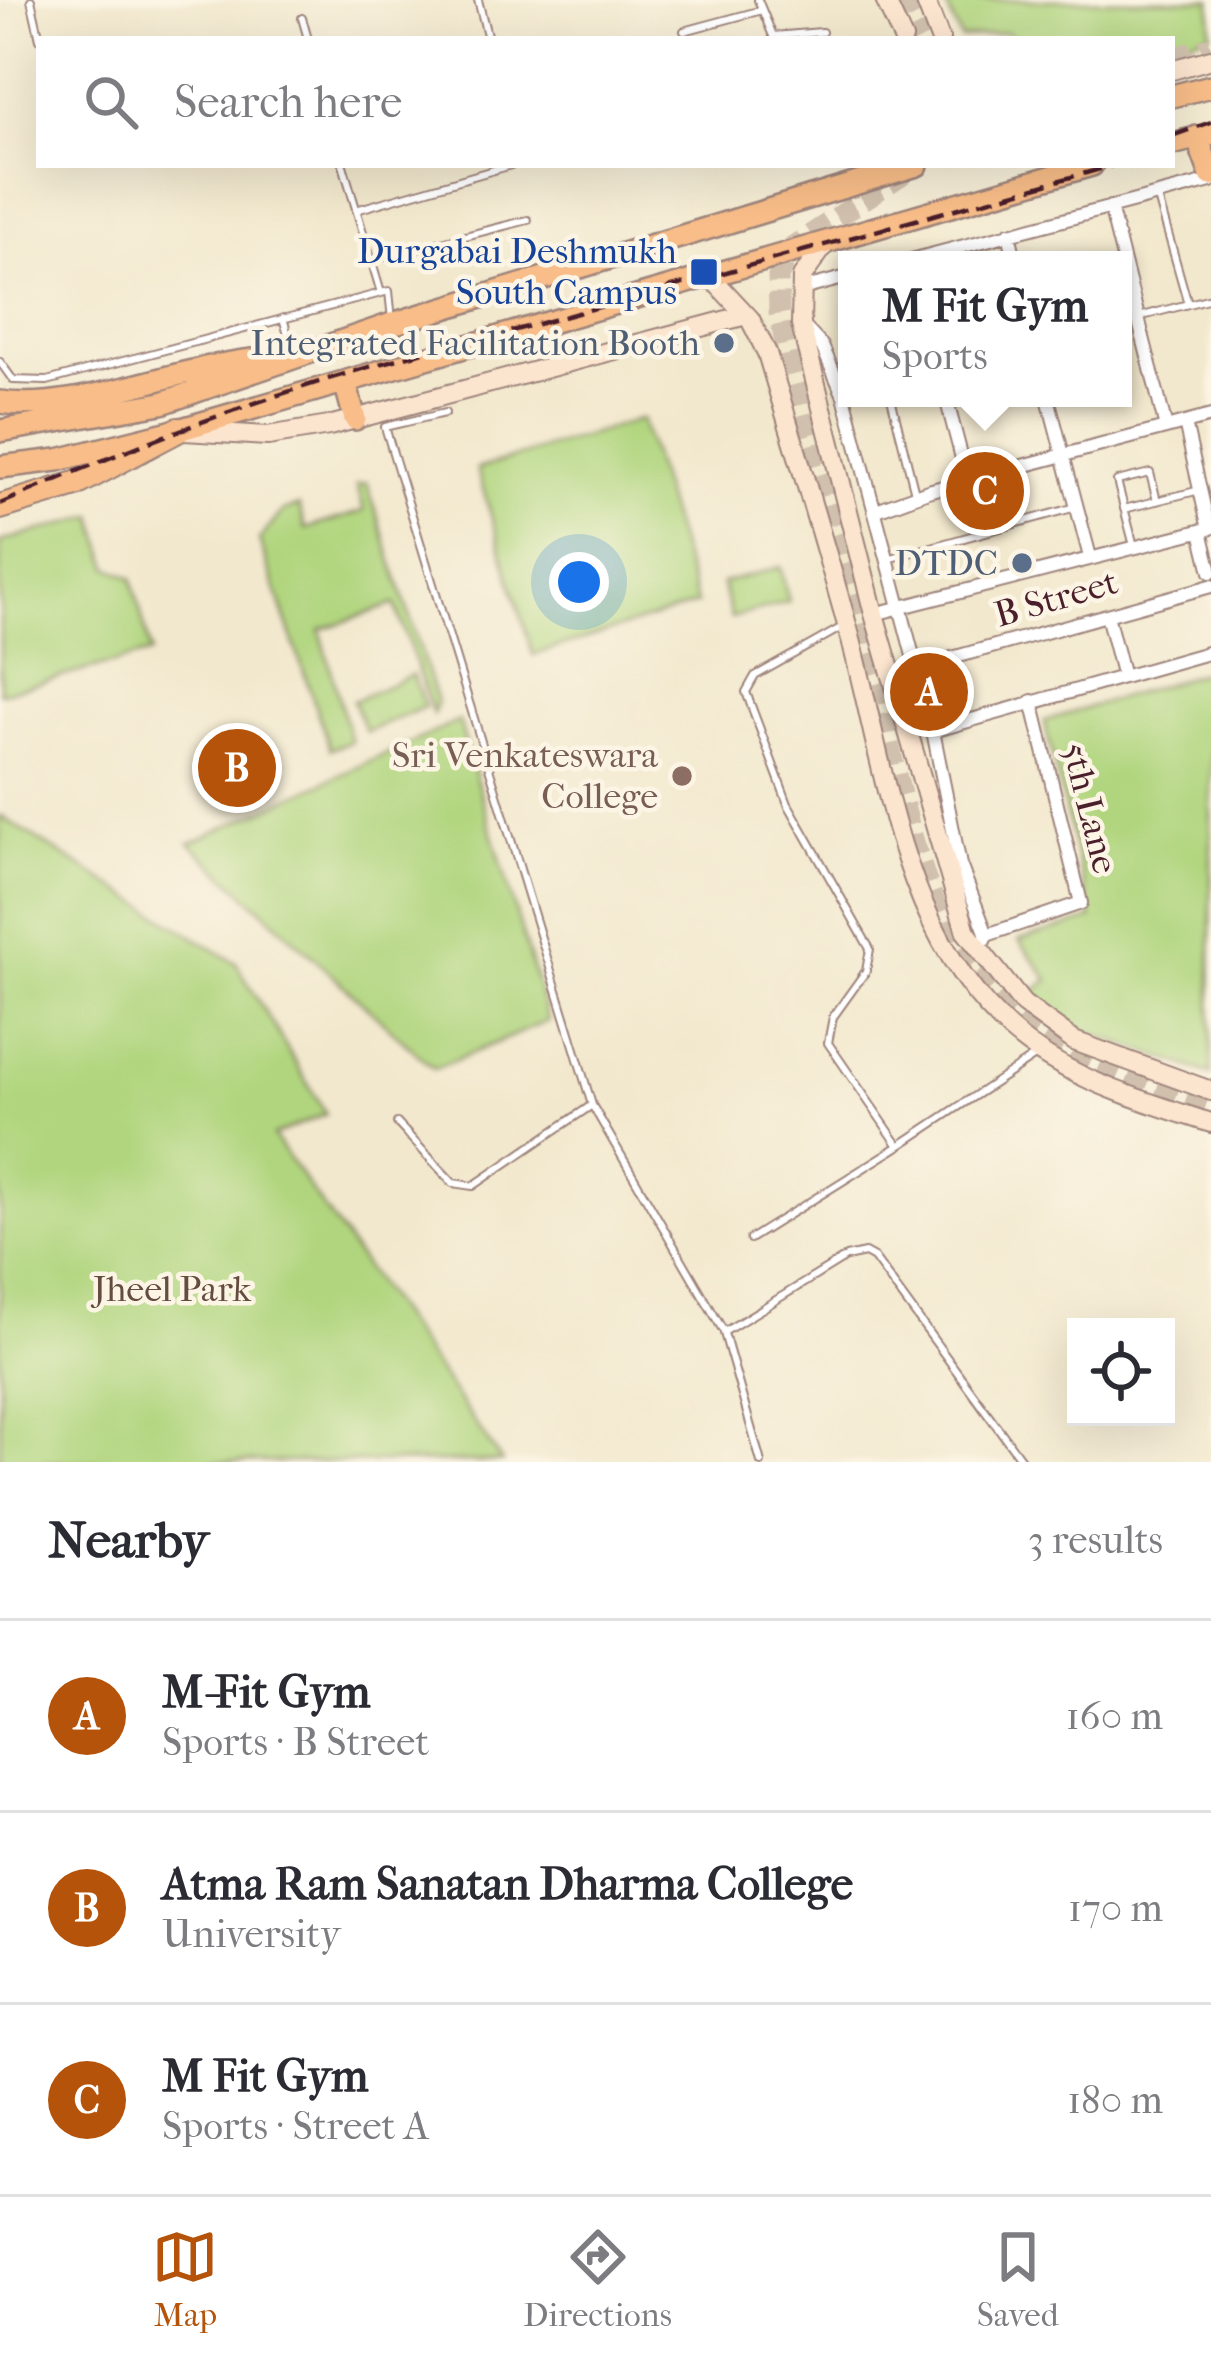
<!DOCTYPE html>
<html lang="en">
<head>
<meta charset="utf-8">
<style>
	:root { --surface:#fff; --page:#f7f7f7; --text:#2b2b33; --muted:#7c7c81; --line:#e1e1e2; --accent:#b45309 }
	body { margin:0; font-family:"IM FELL French Canon",serif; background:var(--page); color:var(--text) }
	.controls { position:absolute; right:36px; bottom:36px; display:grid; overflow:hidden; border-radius:0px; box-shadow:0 12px 48px #0002 }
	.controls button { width:108px; height:108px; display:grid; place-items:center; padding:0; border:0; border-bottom:3px solid var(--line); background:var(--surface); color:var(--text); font:60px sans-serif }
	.you { position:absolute; left:579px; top:582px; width:42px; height:42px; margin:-30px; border:9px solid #fff; border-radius:50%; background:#1a73e8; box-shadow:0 0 0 18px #1a73e833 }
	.badge { display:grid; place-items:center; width:78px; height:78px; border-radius:50%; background:var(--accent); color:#fff; font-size:39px; font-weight:700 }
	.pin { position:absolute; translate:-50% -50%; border:6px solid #fff; box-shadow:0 3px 12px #0006 }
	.popup { position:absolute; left:838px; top:251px; width:294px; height:156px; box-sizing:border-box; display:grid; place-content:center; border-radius:0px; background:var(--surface); filter:drop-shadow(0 3px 9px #0005); font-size:39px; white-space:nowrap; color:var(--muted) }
	.popup b { font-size:45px; color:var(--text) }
	.popup::after { content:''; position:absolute; left:50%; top:100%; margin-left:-24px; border:24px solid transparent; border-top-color:var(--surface) }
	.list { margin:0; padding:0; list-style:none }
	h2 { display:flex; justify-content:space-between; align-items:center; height:156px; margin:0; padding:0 48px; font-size:51px }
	h2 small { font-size:39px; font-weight:400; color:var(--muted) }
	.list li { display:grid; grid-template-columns:78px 1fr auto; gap:36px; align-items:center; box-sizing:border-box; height:192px; padding:0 48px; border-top:3px solid var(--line) }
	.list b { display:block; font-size:45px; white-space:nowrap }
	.list p { margin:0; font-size:39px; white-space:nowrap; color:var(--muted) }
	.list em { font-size:39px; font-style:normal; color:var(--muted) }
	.icon { flex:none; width:66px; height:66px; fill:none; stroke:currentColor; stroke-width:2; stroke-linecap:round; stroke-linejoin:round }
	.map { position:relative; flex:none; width:1211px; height:1462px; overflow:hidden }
	.search { position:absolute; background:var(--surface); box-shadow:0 12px 48px #0002; left:36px; right:36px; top:36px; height:132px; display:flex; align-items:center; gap:30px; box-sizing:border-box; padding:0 42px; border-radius:0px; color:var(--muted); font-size:45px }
	.sheet { height:732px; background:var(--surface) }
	nav { display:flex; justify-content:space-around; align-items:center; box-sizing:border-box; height:168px; border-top:3px solid var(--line); background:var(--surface); font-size:33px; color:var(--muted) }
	nav a { display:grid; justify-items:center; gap:6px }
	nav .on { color:var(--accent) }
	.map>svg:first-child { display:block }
</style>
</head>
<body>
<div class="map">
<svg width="1211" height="1462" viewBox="0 0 1211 1462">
	<rect width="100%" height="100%" fill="#fcf5e5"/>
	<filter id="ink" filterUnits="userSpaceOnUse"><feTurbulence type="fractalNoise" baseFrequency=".00833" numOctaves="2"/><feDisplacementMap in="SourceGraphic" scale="24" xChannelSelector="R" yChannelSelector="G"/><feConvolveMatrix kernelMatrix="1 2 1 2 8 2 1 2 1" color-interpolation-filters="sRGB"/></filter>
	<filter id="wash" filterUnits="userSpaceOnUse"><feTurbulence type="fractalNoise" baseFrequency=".004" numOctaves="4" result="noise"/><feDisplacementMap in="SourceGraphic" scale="48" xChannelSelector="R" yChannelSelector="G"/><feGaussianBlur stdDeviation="2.7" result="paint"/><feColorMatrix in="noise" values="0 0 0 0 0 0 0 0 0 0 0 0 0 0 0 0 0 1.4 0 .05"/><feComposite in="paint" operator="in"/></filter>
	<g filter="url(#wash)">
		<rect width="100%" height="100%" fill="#f2e8cd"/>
		<path fill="#b0d57e" stroke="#7d7a54" stroke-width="3" d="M 944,0 L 1211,0 L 1211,33 L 1172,45 L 1172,39 L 1011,39 L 1008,32 L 961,39 Z
			M 641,419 L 697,604 L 533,655 L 477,469 Z
			M 367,483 L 437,702 L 433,714 L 395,604 L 320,630 L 351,742 L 330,749 L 259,540 L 283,511 L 299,506 L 305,529 L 364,511 L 357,485 Z
			M 94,516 L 109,567 L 132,578 L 151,653 L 0,693 L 0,542 Z
			M 780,567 L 789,602 L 731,618 L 722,583 Z
			M 1211,670 L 1211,1075 L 1050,1019 L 1027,996 L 1049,980 L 1019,940 L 1092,919 L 1044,721 Z
			M 412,675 L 425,707 L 366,732 L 353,701 Z
			M 459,721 L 548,1021 L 434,1069 L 190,843 Z
			M 0,816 L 236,963 L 326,1114 L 273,1136 L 502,1462 L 0,1462 Z"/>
	</g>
	<g filter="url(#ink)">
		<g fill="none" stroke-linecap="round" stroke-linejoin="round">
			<path stroke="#d0c0ad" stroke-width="21" stroke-dasharray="21 10" stroke-linecap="butt" d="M 902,0 L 922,39
				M 1172,58 L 1211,47
				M 906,172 L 793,246 L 778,277 L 779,312 C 798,416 834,519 861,622 C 886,716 912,897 972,969 C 1041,1051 1113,1078 1211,1112"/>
			<defs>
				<path id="lane" d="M 31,0 L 40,39
					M 478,0 L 488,39
					M 758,0 L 773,36 L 822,32
					M 302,18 L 308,39
					M 684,31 L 762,10
					M 343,165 L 381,293
					M 1158,198 L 1188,304
					M 356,210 L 511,165
					M 371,260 L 528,220
					M 1139,317 L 1211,298
					M 283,318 L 294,355
					M 0,362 L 13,380 L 47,381 L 389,291 L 392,320
					M 891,398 L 915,493
					M 445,413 L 385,427 L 592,1105 L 724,1332 L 846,1257 L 865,1253 L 874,1258 L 1023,1462
					M 1124,509 L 1200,490
					M 1134,546 L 1117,481 L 1150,473 L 1157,501
					M 888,559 L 1076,507
					M 844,626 L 755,676 L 746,692 L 788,804 L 870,949 L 866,971 L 833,1017 L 828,1043 L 899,1146 L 1035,1056
					M 397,1123 L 453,1183 L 473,1186 L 592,1105
					M 750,1239 L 899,1146
					M 724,1333 L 761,1462"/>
				<path id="street" d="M 1110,207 L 1166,428
					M 1009,233 L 1015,260
					M 911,260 L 1211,181
					M 802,289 L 847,277
					M 803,326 L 822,346 L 844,396 L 933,731 L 960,865 L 987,935 L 979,950
					M 946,398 L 968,481
					M 1048,398 L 1090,557
					M 1185,423 L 1209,529
					M 874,511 L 928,491 L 1211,416
					M 1201,531 L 1211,572
					M 874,614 L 1211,528
					M 1107,615 L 1123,677
					M 916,668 L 1211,586
					M 933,731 L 1211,652
					M 987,935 L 1081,903 L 1032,701"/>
				<path id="secondary" d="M 885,0 L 903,39
					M 925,0 L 940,39
					M 1172,70 L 1211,59
					M 826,243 L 802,277 L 801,325 L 874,614 L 966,932 L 1023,1004 L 1074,1041 L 1211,1091
					M 709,275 L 750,319 L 767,353 C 794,444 822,534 847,625 C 884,757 897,919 1000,1020 C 1056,1076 1137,1099 1211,1123
					M 184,431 L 268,436 L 329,426 L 746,315"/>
				<path id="primary" d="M 1172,96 L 1211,86
					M 1197,137 L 1211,175
					M 1172,144 L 1211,134
					M 345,382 L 355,419
					M 0,402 C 78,414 181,364 265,359
					M 0,431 L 162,403 L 392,324 L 917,165
					M 0,467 L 58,460 L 178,430 L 1092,165"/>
				<path id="highway" d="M 0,507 L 76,484 L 178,430"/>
			</defs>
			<use href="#lane" stroke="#9e847c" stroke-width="10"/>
			<use href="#street" stroke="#9e847c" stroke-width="16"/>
			<use href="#secondary" stroke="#9e847c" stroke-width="22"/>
			<use href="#primary" stroke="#9e847c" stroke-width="26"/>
			<use href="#highway" stroke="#9e847c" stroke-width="28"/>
			<use href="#lane" stroke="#fff" stroke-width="6"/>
			<use href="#street" stroke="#fff" stroke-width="12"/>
			<use href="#secondary" stroke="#fce5cf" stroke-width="18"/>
			<use href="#primary" stroke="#f8bd88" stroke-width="21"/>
			<use href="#highway" stroke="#f8bd88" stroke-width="24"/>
			<path stroke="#4a1f2b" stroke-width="4.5" stroke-dasharray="18 9" stroke-linecap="butt" d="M 1172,136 L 1211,122
				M 0,504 C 161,434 322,372 494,336 L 1115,165"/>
		</g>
	</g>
	<rect fill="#1a4fb4" stroke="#fcf5e5" stroke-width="4.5" x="689" y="257" width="30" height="30" rx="6"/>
	<g fill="#5c6f8a" stroke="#fcf5e5" stroke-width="4.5">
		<circle cx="724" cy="343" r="12"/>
		<circle cx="1022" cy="563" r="12"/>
	</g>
	<circle fill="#8d6e63" stroke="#fcf5e5" stroke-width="4.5" cx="682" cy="776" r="12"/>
	<g text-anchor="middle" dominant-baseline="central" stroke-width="9" stroke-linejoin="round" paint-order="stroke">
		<g font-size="36" fill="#164399" stroke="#fcf5e5" text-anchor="end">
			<text x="677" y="251">Durgabai Deshmukh<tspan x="677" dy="41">South Campus</tspan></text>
		</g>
		<g font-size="36" fill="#4e5e75" stroke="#fcf5e5" text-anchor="end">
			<text x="700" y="343">Integrated Facilitation Booth</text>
			<text x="998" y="563">DTDC</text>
		</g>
		<g font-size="36" fill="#4a1f2b" stroke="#fcf5e5">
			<text transform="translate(1056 598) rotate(-16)">B Street</text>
			<text transform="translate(1090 808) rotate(76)">5th Lane</text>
		</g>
		<g font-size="36" fill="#785e54" stroke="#fcf5e5" text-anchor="end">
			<text x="658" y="755">Sri Venkateswara<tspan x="658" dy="41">College</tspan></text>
		</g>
		<g font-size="36" fill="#644c40" stroke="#fcf5e5">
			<text x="172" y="1289">Jheel Park</text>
		</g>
	</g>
</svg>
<div class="controls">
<button><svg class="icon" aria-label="locate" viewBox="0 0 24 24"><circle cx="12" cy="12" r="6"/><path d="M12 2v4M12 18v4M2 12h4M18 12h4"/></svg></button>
</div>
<div class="you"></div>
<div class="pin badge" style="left:929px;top:692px">A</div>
<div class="pin badge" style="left:237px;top:768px">B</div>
<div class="pin badge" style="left:985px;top:491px">C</div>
<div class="popup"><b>M Fit Gym</b>Sports</div>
<div class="search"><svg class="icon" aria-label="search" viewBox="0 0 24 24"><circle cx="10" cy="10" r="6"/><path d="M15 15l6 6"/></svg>Search here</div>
</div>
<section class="sheet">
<h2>Nearby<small>3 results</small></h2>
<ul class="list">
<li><span class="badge">A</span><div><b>M-Fit Gym</b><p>Sports · B Street</p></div><em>160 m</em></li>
<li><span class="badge">B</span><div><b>Atma Ram Sanatan Dharma College</b><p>University</p></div><em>170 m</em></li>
<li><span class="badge">C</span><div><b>M Fit Gym</b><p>Sports · Street A</p></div><em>180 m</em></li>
</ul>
</section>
<nav>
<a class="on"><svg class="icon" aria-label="map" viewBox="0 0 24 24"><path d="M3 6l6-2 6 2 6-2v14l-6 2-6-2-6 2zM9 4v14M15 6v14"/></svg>Map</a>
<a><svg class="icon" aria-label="directions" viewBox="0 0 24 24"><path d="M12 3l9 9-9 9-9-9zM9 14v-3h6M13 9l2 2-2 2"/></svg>Directions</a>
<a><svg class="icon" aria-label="saved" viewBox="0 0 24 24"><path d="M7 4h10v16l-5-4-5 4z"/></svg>Saved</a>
</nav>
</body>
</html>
